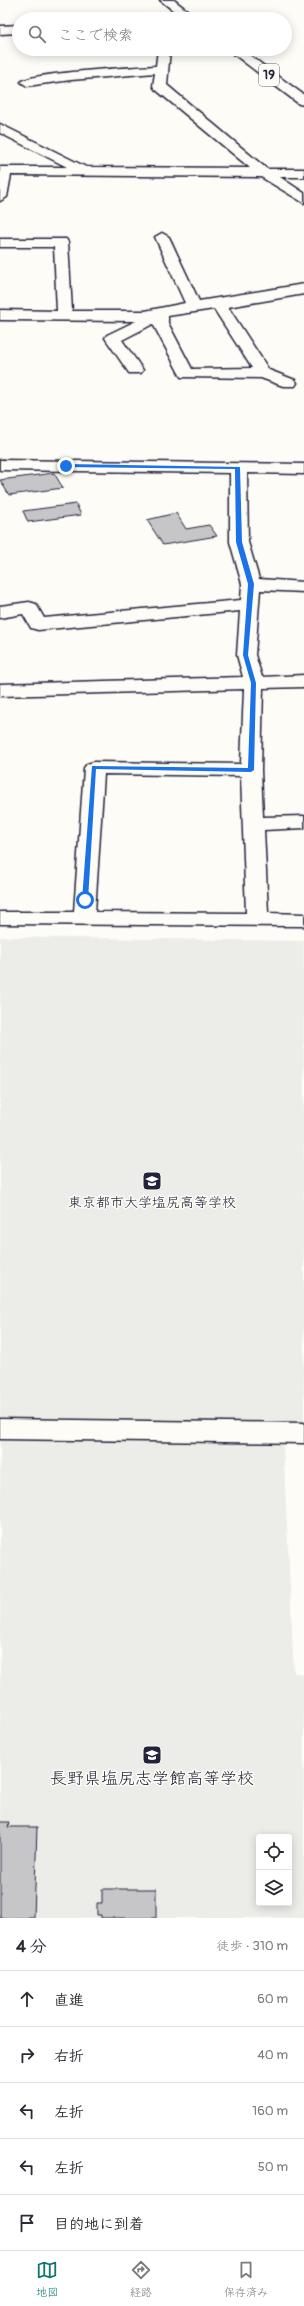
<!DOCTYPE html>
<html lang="ja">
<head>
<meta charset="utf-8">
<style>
	:root { --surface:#fff; --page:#f7f7f7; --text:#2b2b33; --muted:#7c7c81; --line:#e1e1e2; --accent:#0f766e }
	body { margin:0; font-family:Pangolin,"Klee One",sans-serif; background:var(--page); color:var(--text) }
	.controls { position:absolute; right:12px; bottom:12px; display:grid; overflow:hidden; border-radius:4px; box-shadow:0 2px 10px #0003 }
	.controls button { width:36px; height:36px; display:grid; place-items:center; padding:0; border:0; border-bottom:1px solid var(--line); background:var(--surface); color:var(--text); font:20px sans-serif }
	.stop { position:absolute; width:12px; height:12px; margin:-9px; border:3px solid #1a73e8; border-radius:50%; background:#fff }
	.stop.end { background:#1a73e8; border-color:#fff; box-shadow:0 1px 4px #0008 }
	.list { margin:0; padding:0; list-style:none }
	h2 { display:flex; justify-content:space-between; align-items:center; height:52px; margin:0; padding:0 16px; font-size:17px }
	h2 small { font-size:13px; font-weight:400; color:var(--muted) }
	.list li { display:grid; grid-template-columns:26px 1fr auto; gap:12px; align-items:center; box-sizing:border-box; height:56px; padding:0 16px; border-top:1px solid var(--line) }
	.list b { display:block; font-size:15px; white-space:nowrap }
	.list em { font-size:13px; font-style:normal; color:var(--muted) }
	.icon { flex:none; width:22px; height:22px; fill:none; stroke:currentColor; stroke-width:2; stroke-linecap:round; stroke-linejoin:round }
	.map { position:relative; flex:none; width:304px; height:1918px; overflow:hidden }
	.search { position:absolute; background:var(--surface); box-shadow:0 2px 10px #0003; left:12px; right:12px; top:12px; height:44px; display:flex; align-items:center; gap:10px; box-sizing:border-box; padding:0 14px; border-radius:22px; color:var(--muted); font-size:15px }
	.sheet { height:332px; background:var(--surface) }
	nav { display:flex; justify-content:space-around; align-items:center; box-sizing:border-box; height:56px; border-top:1px solid var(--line); background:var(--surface); font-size:11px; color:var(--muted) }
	nav a { display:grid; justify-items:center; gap:2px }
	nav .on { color:var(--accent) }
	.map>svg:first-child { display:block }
</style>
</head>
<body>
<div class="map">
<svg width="304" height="1918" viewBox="0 0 304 1918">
	<rect width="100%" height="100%" fill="#fdfcf7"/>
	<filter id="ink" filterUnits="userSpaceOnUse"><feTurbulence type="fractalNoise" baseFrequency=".025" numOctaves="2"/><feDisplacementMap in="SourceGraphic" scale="8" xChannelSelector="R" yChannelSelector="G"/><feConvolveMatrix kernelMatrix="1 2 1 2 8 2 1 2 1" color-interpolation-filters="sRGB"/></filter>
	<g filter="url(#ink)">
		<path fill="#ecece9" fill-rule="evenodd" d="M 0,937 L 304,941 L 304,1424 L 0,1421 Z
			M 0,1437 L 283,1441 L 294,1673 L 304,1674 L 304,1918 L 0,1918 ZM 259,1837 L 289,1837 L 289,1903 L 259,1903 Z"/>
		<path fill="#c6c6c8" stroke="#22223b" d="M 54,473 L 63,488 L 9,495 L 0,480 Z
			M 76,504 L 81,515 L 28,522 L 23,511 Z
			M 176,513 L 186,529 L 209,525 L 217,536 L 163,545 L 147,520 Z
			M 0,1822 L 9,1822 L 8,1827 L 37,1827 L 34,1918 L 0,1918 Z
			M 102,1889 L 156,1889 L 156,1918 L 101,1918 L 101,1915 L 97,1915 L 97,1903 L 102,1903 Z"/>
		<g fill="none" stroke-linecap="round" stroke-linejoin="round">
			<defs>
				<path id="minor" d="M 19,25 L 19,33 L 0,34 L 0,26 Z
					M 158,49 L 170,49 L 167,85 L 267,169 L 304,169 L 304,177 L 280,177 L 304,193 L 304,203 L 261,177 L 11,175 L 7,197 L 0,201 L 0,167 L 67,167 L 0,133 L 0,124 L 86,167 L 250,168 L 155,89 L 153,86 L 155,73 L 71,80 L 27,86 L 21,82 C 27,73 138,67 156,66 Z
					M 162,233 L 169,237 L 199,301 L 304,284 L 304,294 L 228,307 L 269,370 L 295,380 L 297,383 L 295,386 L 283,386 L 261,378 L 181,377 L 153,324 L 122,340 L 143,370 L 141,373 L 129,373 L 105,338 L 107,335 L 136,321 L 0,320 L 0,310 L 57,311 L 54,247 L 0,247 L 0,239 L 66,239 L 68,242 L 72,311 L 145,311 L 185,303 L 155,237 ZM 214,309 L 252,368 L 192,369 L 168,323 L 168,316 Z
					M 0,460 L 304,464 L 304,474 L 247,473 L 248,542 L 259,579 L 304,582 L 304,592 L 260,590 L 255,655 L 262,677 L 304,675 L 304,687 L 263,688 L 261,770 L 263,817 L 304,816 L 304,828 L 264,830 L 268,913 L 304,914 L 304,926 L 0,924 L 0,912 L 74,912 L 84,768 L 87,764 L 94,762 L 241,764 L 244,689 L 0,696 L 0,684 L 243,677 L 237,655 L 240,611 L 38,630 L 31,628 L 23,614 L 0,618 L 0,606 L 29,602 L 36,604 L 44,618 L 241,600 L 242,584 L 230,542 L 230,473 L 0,470 ZM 104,774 L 241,776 L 246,913 L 95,912 Z
					M 0,1419 L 304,1423 L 304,1443 L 0,1439 Z"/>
				<path id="highway" d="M 160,0 L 174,0 L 198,19 L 184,19 Z
					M 227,49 L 241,49 L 304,95 L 304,105 L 299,104 Z"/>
			</defs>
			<use href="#minor" stroke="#22223b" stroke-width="3"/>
			<use href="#highway" stroke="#22223b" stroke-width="3"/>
			<use href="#minor" fill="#fdfcf7" fill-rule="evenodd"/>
			<use href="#highway" fill="#fdfcf7" fill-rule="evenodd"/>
		</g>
	</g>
	<path fill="#1a73e8" d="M 66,464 L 240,467 L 242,542 L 254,584 L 248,655 L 256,683 L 254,770 L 251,772 L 96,769 L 88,900 L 85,902 L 82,900 L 92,766 L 248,768 L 251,683 L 243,655 L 248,584 L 236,542 L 235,469 L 64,467 Z"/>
	<defs>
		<symbol id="school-square" viewBox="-11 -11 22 22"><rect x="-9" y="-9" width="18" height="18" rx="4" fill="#22223b" stroke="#fdfcf7"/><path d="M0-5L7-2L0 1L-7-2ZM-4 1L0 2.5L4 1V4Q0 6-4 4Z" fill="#fff"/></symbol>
	</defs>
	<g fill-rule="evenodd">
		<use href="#school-square" x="141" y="1170" width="22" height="22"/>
		<use href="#school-square" x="141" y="1744" width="22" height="22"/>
	</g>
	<g text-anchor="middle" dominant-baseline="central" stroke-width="3" stroke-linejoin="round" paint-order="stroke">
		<rect fill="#fdfcf7" stroke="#646373" stroke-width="1" x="259" y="64" width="20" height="22" rx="3"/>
		<g font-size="13" font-weight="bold" fill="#22223b">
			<text x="269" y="75">19</text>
		</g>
		<g font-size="14" fill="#22223b" stroke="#fdfcf7">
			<text x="152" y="1202">東京都市大学塩尻高等学校</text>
		</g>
		<g font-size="17" fill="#22223b" stroke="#fdfcf7">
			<text x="152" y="1778">長野県塩尻志学館高等学校</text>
		</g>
	</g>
</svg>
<div class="controls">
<button><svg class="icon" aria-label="locate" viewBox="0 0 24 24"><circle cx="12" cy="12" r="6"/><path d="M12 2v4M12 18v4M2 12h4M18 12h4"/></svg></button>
<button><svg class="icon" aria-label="layers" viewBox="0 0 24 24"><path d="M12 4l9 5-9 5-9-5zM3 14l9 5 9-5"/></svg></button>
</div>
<div class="stop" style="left:85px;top:900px"></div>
<div class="stop end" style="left:66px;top:466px"></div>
<div class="search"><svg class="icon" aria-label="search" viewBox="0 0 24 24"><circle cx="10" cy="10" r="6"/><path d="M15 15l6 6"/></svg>ここで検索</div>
</div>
<section class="sheet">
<h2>4 分<small>徒歩 · 310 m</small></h2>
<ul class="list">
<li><svg class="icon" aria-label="ahead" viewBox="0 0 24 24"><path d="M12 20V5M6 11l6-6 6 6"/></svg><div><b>直進</b></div><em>60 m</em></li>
<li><svg class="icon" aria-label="right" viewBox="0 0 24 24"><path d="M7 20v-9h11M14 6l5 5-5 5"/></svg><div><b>右折</b></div><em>40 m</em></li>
<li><svg class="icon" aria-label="left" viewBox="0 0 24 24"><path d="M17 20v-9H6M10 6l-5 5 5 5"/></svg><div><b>左折</b></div><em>160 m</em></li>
<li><svg class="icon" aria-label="left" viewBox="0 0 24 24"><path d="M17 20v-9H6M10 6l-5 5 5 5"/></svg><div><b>左折</b></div><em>50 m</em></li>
<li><svg class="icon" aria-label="arrive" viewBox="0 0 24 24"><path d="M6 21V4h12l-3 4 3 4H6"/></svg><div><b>目的地に到着</b></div></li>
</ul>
</section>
<nav>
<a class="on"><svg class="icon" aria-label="map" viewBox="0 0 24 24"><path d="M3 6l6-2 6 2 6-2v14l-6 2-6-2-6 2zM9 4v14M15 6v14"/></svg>地図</a>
<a><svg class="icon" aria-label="directions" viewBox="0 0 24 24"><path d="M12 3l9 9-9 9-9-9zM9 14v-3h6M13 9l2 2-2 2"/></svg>経路</a>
<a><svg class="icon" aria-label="saved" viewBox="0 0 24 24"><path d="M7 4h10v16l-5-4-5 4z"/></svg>保存済み</a>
</nav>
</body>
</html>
